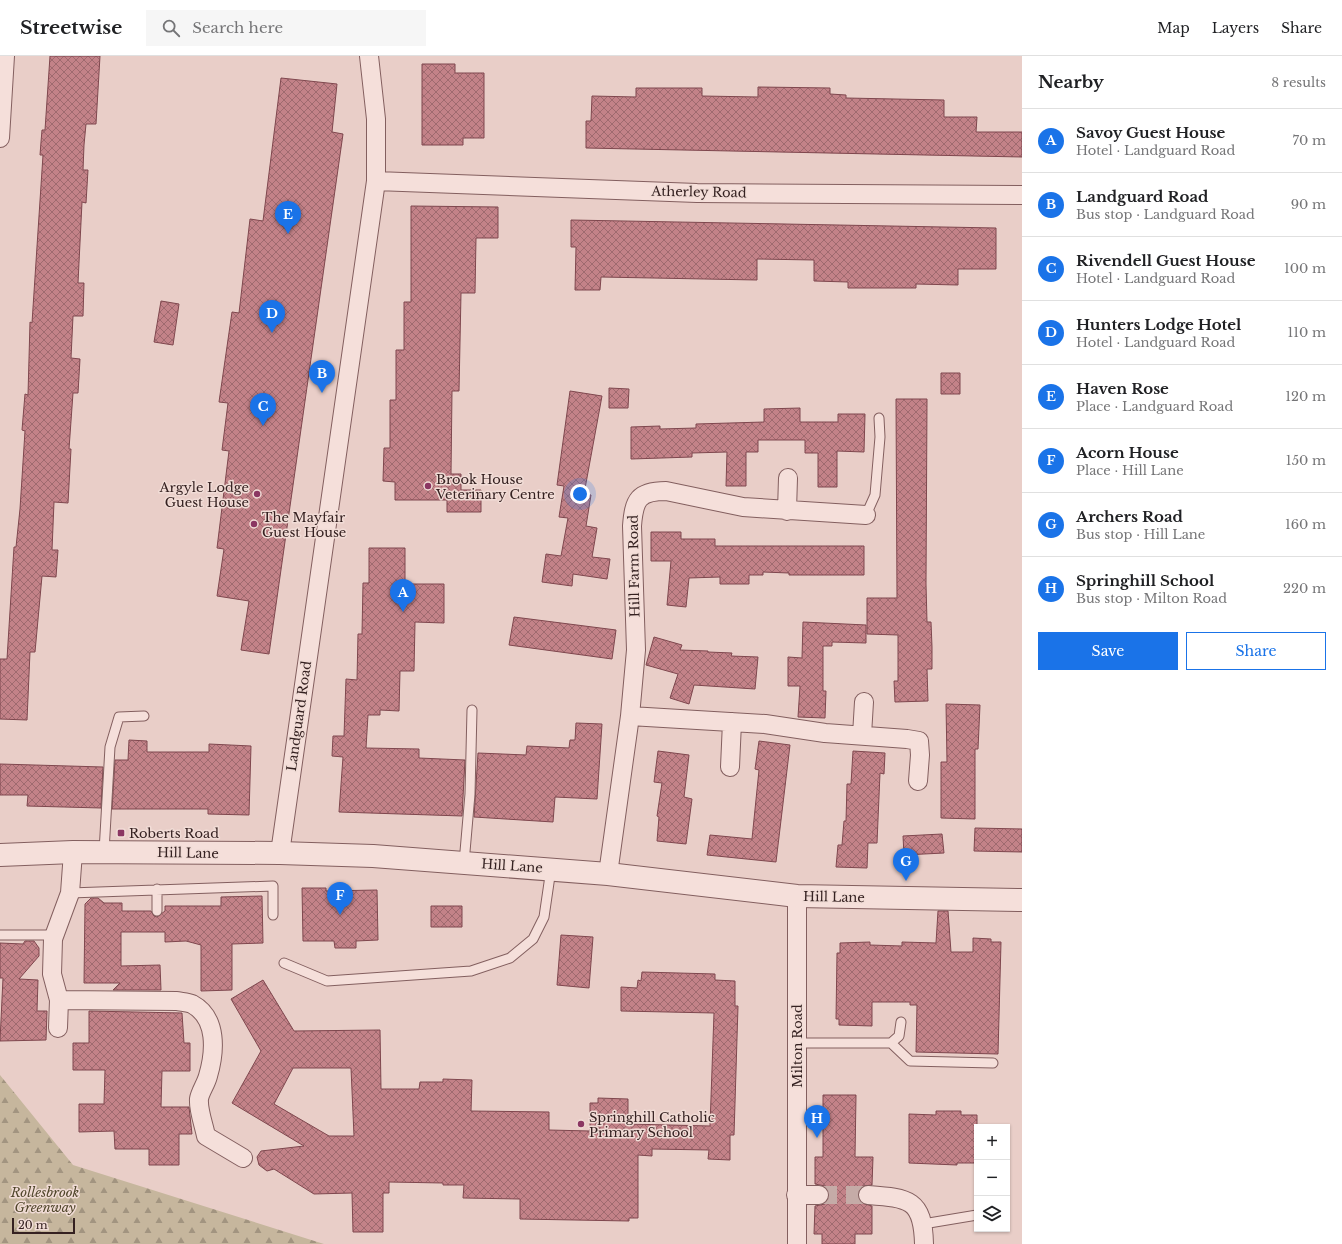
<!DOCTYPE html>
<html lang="en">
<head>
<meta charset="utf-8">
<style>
	:root { --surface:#fff; --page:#f6f6f6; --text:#202124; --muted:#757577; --line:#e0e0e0; --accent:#1a73e8 }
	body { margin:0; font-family:"Libre Baskerville",serif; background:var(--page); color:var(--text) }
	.controls { position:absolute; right:12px; bottom:12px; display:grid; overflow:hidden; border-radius:0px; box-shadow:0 1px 3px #0004 }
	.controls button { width:36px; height:36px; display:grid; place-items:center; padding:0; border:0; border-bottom:1px solid var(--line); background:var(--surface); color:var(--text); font:20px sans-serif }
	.scale { position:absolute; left:12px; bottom:10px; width:63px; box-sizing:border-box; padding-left:4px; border:2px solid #352121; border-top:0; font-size:11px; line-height:14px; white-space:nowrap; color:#352121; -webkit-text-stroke:3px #f1dcd6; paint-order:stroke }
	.you { position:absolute; left:580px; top:438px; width:14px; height:14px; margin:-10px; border:3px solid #fff; border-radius:50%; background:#1a73e8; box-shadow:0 0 0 6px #1a73e833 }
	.badge { display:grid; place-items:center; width:26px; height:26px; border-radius:50%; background:var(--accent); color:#fff; font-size:13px; font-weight:700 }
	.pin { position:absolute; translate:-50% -33px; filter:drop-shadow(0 1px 2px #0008) }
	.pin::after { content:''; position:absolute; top:21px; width:14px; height:12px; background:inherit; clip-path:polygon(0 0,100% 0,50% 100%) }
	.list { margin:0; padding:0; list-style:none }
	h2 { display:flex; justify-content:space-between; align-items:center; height:52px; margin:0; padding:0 16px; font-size:17px }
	h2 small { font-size:13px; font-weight:400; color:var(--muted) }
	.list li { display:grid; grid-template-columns:26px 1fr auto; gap:12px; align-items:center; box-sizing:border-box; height:64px; padding:0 16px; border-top:1px solid var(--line) }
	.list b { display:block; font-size:15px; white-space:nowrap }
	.list p { margin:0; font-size:13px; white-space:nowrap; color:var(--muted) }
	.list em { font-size:13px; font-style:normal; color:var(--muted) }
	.actions { display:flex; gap:8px; padding:12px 16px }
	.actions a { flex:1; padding:9px 0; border:1px solid var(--accent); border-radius:0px; text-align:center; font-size:14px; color:var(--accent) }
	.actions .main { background:var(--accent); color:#fff }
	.icon { flex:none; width:22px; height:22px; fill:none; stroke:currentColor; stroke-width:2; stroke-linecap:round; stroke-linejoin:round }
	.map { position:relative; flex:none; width:1022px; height:1188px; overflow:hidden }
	header { display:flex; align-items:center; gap:24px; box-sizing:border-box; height:56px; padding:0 20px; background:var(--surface); border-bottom:1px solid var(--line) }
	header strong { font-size:19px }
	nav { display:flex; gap:22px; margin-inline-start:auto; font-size:14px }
	.search { width:280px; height:36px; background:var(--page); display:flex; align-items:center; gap:10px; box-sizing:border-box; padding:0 14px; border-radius:0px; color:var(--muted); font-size:15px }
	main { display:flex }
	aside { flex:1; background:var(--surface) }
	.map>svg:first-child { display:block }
</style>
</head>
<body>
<header>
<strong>Streetwise</strong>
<div class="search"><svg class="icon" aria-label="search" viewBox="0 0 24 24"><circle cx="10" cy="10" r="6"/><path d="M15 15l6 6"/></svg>Search here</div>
<nav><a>Map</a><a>Layers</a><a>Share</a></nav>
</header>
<main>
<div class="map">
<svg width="1022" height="1188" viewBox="0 0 1022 1188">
	<defs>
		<pattern id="forest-firs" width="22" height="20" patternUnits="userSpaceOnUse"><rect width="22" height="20" fill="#c6b69d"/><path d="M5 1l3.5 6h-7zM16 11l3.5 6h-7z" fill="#a29480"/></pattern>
		<pattern id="building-cross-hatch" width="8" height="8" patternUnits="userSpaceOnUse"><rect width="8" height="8" fill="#c38288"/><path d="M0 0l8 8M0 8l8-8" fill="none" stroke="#9f6a6f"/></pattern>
	</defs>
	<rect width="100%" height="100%" fill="#e9cec8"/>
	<path fill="url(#forest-firs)" d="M 0,1019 L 73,1109 L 324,1188 L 0,1188 Z"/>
	<path fill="url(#building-cross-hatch)" stroke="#7f474e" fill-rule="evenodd" d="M 50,0 L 100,0 L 96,68 L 86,68 L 84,89 L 83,114 L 88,114 L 86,147 L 82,146 L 78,227 L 84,227 L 83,260 L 73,260 L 71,302 L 80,303 L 78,337 L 73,337 L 69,393 L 71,393 L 68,447 L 54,446 L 52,494 L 58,494 L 56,521 L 42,520 L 35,596 L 30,596 L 27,664 L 0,663 L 0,603 L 7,603 L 14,491 L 16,491 L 20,453 L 25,375 L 22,374 L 25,338 L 28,339 L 30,266 L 32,267 L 43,99 L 40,99 L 41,86 L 42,74 L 45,74 Z
		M 422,8 L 455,8 L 455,17 L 484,17 L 484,82 L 463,82 L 463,89 L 422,89 Z
		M 281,22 L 337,28 L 332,76 L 343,78 L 269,598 L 241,594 L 249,545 L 217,540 L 224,493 L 217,492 L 229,395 L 222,394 L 228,347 L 219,346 L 232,256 L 239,257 L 250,163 L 263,165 Z
		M 758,31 L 830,32 L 830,38 L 846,39 L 846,42 L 944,44 L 944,61 L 977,61 L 976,76 L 1022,76 L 1022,101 L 586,92 L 586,65 L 591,65 L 592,40 L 636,41 L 636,32 L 702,32 L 702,40 L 758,41 Z
		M 411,150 L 498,151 L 498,182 L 476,182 L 475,237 L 461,237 L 459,335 L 452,335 L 451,418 L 461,418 L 461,434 L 481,434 L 481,456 L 447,456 L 447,444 L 395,444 L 395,426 L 383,425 L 384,392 L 390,392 L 390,344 L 396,344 L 396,294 L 404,294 L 404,246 L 411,246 Z
		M 571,164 L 996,172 L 996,213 L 958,213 L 958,229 L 916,228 L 916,232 L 848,232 L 848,226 L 814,225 L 814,204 L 757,203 L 757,224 L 601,221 L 600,234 L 575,234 L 576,191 L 571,191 Z
		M 161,245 L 179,248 L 173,289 L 154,286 Z
		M 941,317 L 960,317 L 960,338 L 941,338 Z
		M 609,332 L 629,333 L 628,352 L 609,352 Z
		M 570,335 L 602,340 L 584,438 L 591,439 L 586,470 L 597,472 L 592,501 L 610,503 L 607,523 L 573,518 L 572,530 L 542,526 L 546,498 L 561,500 L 568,462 L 559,461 L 564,430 L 557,429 Z
		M 896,343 L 927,343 L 926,528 L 927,566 L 931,566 L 932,591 L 932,613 L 927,613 L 928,645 L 895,646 L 894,625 L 898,625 L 898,579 L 867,578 L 867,542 L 897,542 Z
		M 800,352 L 800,366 L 838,366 L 838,358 L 865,358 L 864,396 L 837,395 L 837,431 L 818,431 L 818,397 L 805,397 L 805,384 L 758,384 L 758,396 L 746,396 L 746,430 L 726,430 L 727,396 L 692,397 L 692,401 L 631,403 L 631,371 L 660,370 L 660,373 L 696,372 L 696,368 L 764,366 L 764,353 Z
		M 651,476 L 681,476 L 681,483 L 715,483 L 715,490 L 864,490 L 864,519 L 789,519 L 789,517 L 763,516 L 763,519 L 749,519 L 749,528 L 720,528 L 720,521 L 689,522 L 686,551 L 667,549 L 671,505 L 651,505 Z
		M 369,492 L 405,492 L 405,528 L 444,528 L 444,567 L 415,566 L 414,615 L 400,615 L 399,655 L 380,654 L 380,659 L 368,659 L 366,692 L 419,693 L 419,702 L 465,704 L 462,760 L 339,756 L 343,701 L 332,700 L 333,680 L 344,680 L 346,623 L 357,624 L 358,578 L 362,578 L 363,527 L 369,527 Z
		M 514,561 L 616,574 L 612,603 L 509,589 Z
		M 803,566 L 866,569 L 866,587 L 832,586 L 832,590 L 823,590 L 823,635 L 826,635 L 825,662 L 798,661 L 800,630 L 788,630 L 788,601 L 802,602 Z
		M 654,581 L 682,589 L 680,594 L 708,595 L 708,596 L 732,597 L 731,600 L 758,601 L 755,633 L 694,629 L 689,648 L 670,642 L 678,618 L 646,609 Z
		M 946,648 L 980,649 L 978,693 L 975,693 L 975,763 L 941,762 L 941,706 L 947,706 Z
		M 576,667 L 602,668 L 597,743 L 555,741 L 553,766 L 474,761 L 478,697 L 526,699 L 527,690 L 569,692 L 570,684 L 575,684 Z
		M 129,684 L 147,685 L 147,696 L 209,696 L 209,688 L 251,690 L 249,759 L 208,758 L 208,753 L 112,753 L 115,704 L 128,704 Z
		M 759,685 L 790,689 L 776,806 L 707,799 L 710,779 L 752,783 L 759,714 L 755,713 Z
		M 658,695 L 689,699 L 684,741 L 692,743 L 686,788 L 657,785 L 659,761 L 657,760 L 662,727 L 654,726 Z
		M 853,695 L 885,697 L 884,718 L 880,717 L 877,787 L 868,787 L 867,812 L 836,811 L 838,789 L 842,789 L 844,765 L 846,765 L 847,728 L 851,728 Z
		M 0,708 L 103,711 L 101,752 L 27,750 L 28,739 L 0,739 Z
		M 975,772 L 1022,773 L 1022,796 L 974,795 Z
		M 942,778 L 944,797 L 904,799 L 903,780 Z
		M 302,832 L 326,832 L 326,835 L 377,834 L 378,884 L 356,885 L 356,892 L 335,892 L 334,885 L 303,885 Z
		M 262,840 L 263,887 L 232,888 L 232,934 L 201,935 L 201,889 L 186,885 L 165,886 L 165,876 L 121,876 L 121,910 L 160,909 L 161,934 L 113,934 L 120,927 L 84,927 L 85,848 L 91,842 L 98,842 L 104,847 L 122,847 L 122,855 L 151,855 L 154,860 L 157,861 L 165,855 L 165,850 L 221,850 L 221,841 Z
		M 431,850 L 462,850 L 462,871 L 431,871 Z
		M 938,855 L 948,855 L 951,896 L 973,896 L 973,882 L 991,883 L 991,886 L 1001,886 L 998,998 L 916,996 L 917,949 L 910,949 L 910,946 L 872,946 L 872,970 L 839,969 L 839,963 L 836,963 L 837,897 L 840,897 L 840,887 L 870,886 L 870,889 L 902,890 L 902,886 L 936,887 Z
		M 561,879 L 593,881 L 589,932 L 557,929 Z
		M 25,885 L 34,885 L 39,892 L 39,900 L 19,923 L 38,924 L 37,955 L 47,955 L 46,984 L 0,985 L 3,922 L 0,922 L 0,887 L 23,888 Z
		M 642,916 L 715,918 L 715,924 L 735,925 L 735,950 L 738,950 L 734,1079 L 730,1079 L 730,1104 L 708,1103 L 709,1094 L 652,1093 L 652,1100 L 638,1099 L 638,1162 L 629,1162 L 629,1165 L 520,1163 L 520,1143 L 463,1142 L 464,1129 L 443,1129 L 443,1127 L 389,1126 L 389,1137 L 383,1137 L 383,1176 L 353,1176 L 352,1137 L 314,1138 L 274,1113 L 267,1115 L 259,1109 L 257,1101 L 261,1095 L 304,1090 L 232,1047 L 261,995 L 231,943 L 263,924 L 294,975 L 380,974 L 381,1033 L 419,1033 L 420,1026 L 443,1026 L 443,1023 L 472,1024 L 471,1055 L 549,1056 L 549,1074 L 590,1075 L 590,1047 L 598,1047 L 598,1042 L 628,1043 L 628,1068 L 710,1070 L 714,957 L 621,955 L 621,931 L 637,932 L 638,924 L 641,925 ZM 293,1012 L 351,1012 L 354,1080 L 329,1080 L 274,1048 Z
		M 89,955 L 182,957 L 184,987 L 190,987 L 190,1015 L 162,1015 L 161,1051 L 189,1051 L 192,1078 L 179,1078 L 179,1109 L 149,1109 L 149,1093 L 115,1093 L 114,1075 L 79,1076 L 79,1048 L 104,1048 L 105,1014 L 73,1014 L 73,987 L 89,987 Z
		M 823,1039 L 856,1039 L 855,1101 L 873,1101 L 872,1129 L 863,1130 L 858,1139 L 862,1147 L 872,1150 L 872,1178 L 855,1178 L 855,1188 L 822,1188 L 822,1178 L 814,1178 L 815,1150 L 825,1148 L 829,1139 L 828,1134 L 825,1130 L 815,1128 L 815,1101 L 823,1101 Z
		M 936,1055 L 961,1055 L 961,1059 L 977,1059 L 977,1107 L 957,1107 L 957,1109 L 909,1107 L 909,1058 L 936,1059 Z"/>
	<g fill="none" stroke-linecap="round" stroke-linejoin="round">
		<path stroke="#c5aba7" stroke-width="18" stroke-dasharray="18 9" stroke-linecap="butt" d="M 819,1139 L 868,1139"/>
		<defs>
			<path id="service" d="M 866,459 L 875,439 L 880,381 L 879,362
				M 104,796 L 110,691 L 119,661 L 144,660
				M 464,807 L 470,738 L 472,654
				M 157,833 L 157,855
				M 70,837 L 273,830 L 273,859
				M 0,879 L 54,879
				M 284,907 L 327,925 L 471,915 L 510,902 L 533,883 L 544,861 L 551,813
				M 798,987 L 891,987 L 910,1005 L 993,1007
				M 891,987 L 899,980 L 901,966
				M 923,1168 L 977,1159"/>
			<path id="minor" d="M 0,82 L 5,0
				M 376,125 L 697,137 L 1022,139
				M 787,455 L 788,422
				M 630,660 L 765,668 L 825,677 L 907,683 L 919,685 L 920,699 L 918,725
				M 862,679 L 864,646
				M 730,711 L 732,666
				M 280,797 L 376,125 L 376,63 L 369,0
				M 608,818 L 630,660 L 636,594 L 632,470 C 634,444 638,435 666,435 L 743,451 L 866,459
				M 797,840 L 797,1188
				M 59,944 L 177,945 C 181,946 187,946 192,948 C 218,962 215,996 208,1020 C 206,1028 200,1036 199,1043 C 198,1054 204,1069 206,1080 L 243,1102
				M 58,972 L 59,944 L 52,918 L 53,883 L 70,837 L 73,796
				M 796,1139 L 819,1139
				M 868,1139 C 909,1142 923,1143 924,1188"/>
			<path id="tertiary" d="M 0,799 L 73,796 L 280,797 L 373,800 L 608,818 L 797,840 L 1022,844"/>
		</defs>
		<use href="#service" stroke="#835f5f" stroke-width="11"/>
		<use href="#minor" stroke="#835f5f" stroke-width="20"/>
		<use href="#tertiary" stroke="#835f5f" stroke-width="24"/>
		<use href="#service" stroke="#f5dfda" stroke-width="9"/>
		<use href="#minor" stroke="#f5dfda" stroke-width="18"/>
		<use href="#tertiary" stroke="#f5dfda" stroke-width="22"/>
	</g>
	<g fill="#8b3662" stroke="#f1dcd6" stroke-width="1.5">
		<circle cx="428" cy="430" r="4"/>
		<circle cx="257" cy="438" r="4"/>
		<circle cx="254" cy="468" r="4"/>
		<rect x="117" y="773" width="8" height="8" rx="2"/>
		<circle cx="581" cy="1068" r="4"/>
	</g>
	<g text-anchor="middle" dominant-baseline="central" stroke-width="3" stroke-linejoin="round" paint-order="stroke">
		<g font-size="13" fill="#352121" stroke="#f1dcd6">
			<text transform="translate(699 136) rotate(1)">Atherley Road</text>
			<text transform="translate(634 510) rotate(-91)">Hill Farm Road</text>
			<text transform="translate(299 660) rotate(-82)">Landguard Road</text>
			<text transform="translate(188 797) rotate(1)">Hill Lane</text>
			<text transform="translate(512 810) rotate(4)">Hill Lane</text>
			<text transform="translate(834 841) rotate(1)">Hill Lane</text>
			<text transform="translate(797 990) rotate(-90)">Milton Road</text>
		</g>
		<g font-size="13" fill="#352121" stroke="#f1dcd6" text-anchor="start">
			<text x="436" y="423">Brook House<tspan x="436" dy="15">Veterinary Centre</tspan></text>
			<text x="249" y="431" text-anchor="end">Argyle Lodge<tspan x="249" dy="15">Guest House</tspan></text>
			<text x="262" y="461">The Mayfair<tspan x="262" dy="15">Guest House</tspan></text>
			<text x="129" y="777">Roberts Road</text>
			<text x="589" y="1061">Springhill Catholic<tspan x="589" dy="15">Primary School</tspan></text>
		</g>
		<g font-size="13" font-style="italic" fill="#4f452a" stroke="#f1dcd6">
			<text x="45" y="1136">Rollesbrook<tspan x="45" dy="15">Greenway</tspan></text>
		</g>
	</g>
</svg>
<div class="controls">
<button>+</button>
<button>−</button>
<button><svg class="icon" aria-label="layers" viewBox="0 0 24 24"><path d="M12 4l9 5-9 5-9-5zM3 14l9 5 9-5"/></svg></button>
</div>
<div class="scale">20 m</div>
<div class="you"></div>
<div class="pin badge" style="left:403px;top:556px">A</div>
<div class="pin badge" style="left:322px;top:337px">B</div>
<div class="pin badge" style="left:263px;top:370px">C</div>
<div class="pin badge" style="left:272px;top:277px">D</div>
<div class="pin badge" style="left:288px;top:178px">E</div>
<div class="pin badge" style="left:340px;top:859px">F</div>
<div class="pin badge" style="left:906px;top:825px">G</div>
<div class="pin badge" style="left:817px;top:1082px">H</div>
</div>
<aside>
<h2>Nearby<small>8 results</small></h2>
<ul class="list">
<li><span class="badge">A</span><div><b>Savoy Guest House</b><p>Hotel · Landguard Road</p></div><em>70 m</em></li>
<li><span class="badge">B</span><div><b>Landguard Road</b><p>Bus stop · Landguard Road</p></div><em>90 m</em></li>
<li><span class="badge">C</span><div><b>Rivendell Guest House</b><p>Hotel · Landguard Road</p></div><em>100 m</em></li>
<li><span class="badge">D</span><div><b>Hunters Lodge Hotel</b><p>Hotel · Landguard Road</p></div><em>110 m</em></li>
<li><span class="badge">E</span><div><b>Haven Rose</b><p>Place · Landguard Road</p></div><em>120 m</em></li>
<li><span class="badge">F</span><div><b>Acorn House</b><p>Place · Hill Lane</p></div><em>150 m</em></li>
<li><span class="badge">G</span><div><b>Archers Road</b><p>Bus stop · Hill Lane</p></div><em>160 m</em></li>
<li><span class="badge">H</span><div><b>Springhill School</b><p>Bus stop · Milton Road</p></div><em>220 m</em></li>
</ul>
<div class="actions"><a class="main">Save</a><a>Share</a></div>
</aside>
</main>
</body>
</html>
